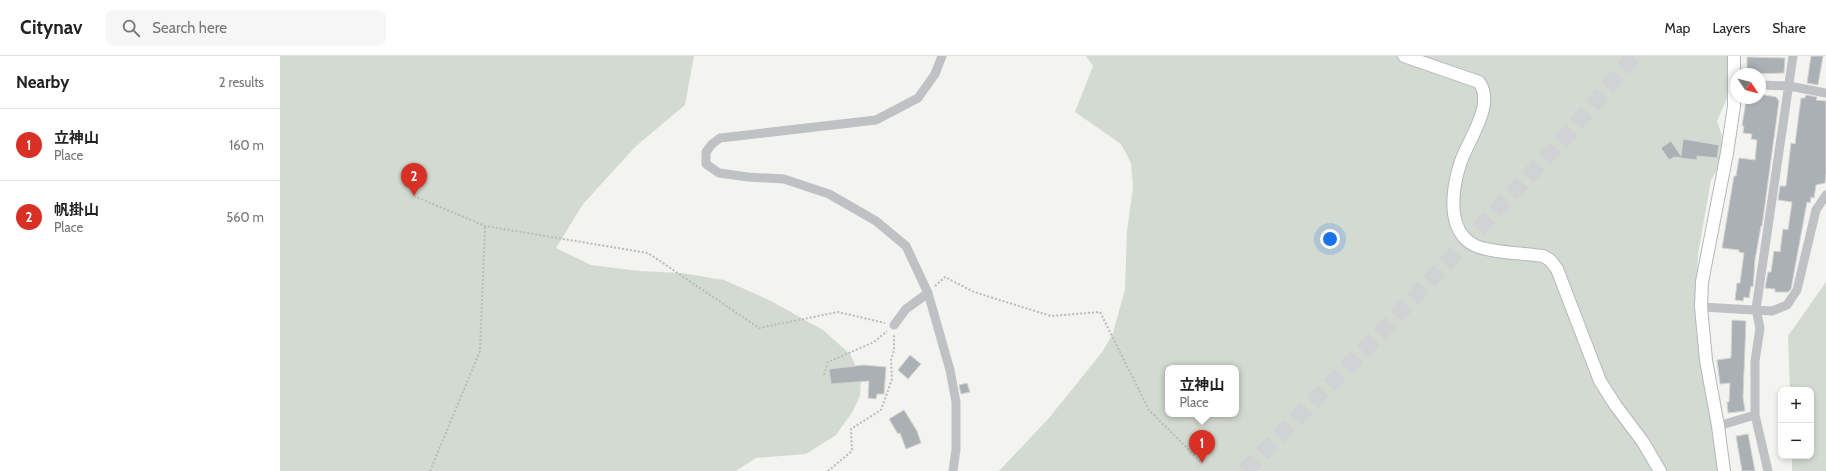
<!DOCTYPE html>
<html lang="en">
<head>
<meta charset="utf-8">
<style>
	:root { --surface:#fff; --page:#f6f6f6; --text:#222; --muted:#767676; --line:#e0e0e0; --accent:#d93025 }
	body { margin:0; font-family:Cabin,"Noto Sans JP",sans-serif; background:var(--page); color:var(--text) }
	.controls { position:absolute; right:12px; bottom:12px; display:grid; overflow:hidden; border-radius:8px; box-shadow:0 2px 6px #0003 }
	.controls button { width:36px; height:36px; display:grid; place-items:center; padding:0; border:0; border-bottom:1px solid var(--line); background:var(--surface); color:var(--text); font:20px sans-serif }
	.compass { position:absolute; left:1450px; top:12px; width:36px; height:36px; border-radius:50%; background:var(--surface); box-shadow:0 2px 6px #0003; rotate:125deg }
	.you { position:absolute; left:1050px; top:183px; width:14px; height:14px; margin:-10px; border:3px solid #fff; border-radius:50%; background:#1a73e8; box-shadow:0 0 0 6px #1a73e833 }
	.badge { display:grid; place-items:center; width:26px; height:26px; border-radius:50%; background:var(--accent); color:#fff; font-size:13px; font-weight:700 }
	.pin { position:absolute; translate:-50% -33px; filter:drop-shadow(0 1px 2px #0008) }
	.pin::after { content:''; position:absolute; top:21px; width:14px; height:12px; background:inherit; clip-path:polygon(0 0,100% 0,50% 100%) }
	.popup { position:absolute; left:885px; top:309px; width:74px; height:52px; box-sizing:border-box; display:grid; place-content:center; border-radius:8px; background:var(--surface); filter:drop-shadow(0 1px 3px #0005); font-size:13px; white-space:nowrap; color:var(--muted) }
	.popup b { font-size:15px; color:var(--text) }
	.popup::after { content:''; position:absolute; left:50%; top:100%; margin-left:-8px; border:8px solid transparent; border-top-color:var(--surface) }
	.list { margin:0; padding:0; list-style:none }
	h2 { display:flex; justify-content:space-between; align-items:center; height:52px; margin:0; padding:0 16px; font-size:17px }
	h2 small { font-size:13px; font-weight:400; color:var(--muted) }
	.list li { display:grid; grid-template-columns:26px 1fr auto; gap:12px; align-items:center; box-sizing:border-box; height:72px; padding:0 16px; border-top:1px solid var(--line) }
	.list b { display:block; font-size:15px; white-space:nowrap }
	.list p { margin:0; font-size:13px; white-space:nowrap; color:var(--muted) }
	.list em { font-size:13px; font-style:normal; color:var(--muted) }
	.icon { flex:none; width:22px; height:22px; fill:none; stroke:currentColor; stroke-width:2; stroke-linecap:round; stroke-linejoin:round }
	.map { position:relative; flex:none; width:1546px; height:415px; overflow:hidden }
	header { display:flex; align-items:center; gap:24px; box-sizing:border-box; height:56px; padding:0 20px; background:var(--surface); border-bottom:1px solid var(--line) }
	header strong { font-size:19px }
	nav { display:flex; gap:22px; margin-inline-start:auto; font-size:14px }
	.search { width:280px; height:36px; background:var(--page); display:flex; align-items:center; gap:10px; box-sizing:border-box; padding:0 14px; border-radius:8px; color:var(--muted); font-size:15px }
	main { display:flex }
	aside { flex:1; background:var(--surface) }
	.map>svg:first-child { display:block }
</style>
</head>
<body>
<header>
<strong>Citynav</strong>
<div class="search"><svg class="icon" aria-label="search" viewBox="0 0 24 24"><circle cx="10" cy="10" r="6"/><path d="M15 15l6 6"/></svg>Search here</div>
<nav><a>Map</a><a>Layers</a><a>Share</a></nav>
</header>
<main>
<aside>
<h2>Nearby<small>2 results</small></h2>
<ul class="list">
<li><span class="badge">1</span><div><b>立神山</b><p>Place</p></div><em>160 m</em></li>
<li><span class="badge">2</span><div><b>帆掛山</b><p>Place</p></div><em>560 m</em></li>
</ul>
</aside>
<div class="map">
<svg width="1546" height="415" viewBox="0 0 1546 415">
	<rect width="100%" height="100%" fill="#f3f3f0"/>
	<path fill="#d3dad1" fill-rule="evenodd" d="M 0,0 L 414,0 L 405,49 L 356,90 L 303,148 L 276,192 L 311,209 L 359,215 L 401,217 L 444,224 L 489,244 L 543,274 L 570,298 L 581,321 L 580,340 L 573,355 L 556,379 L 526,398 L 476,402 L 456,415 L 0,415 Z
		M 806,0 L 1451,0 L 1453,29 L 1437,65 L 1446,91 L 1439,110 L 1431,124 L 1418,198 L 1416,273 L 1421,312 L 1436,379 L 1438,415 L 719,415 L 769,362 L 823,295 L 833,277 L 845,233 L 847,175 L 853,132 L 851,107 L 841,88 L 795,56 L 813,10 ZM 888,312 L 956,312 L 956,358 L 888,358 Z
		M 1546,226 L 1546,415 L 1512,415 L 1512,400 L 1531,400 L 1531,334 L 1510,334 L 1508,280 Z"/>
	<path fill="#abb0b5" stroke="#d4d5d2" d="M 1531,0 L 1543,0 L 1538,29 L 1527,27 Z
		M 1467,1 L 1505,2 L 1504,17 L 1474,18 L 1474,13 L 1467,13 Z
		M 1480,38 L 1496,41 L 1499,45 L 1482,170 L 1481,170 L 1475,204 L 1473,231 L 1471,230 L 1469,242 L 1464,241 L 1463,245 L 1455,244 L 1457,227 L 1460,227 L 1464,197 L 1459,196 L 1459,194 L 1442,192 L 1454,120 L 1456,120 L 1459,102 L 1475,104 L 1477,84 L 1471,83 L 1472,78 L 1463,77 L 1464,70 L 1462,70 L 1466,45 L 1470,46 L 1471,42 L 1480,42 Z
		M 1526,39 L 1537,41 L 1536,44 L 1546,45 L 1546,118 L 1545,127 L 1536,129 L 1534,142 L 1531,141 L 1530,147 L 1527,146 L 1511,233 L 1508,236 L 1495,236 L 1495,233 L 1485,232 L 1488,216 L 1491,216 L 1494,195 L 1500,196 L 1503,173 L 1508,174 L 1512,146 L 1498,144 L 1500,130 L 1506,130 L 1511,87 L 1515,88 L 1521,42 L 1525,42 Z
		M 1403,83 L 1439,89 L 1437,102 L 1417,100 L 1417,104 L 1394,101 L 1389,104 L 1381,92 L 1391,85 L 1401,100 Z
		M 1452,264 L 1466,265 L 1463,341 L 1465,355 L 1448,357 L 1447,346 L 1449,346 L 1450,327 L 1440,328 L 1437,304 L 1451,302 Z
		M 630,299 L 641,308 L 628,323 L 618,314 Z
		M 584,309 L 606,311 L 604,338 L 597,338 L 596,343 L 588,342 L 589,325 L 551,328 L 549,313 Z
		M 687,327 L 690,336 L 681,338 L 679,329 Z
		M 624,354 L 637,375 L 641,387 L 626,393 L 620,377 L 618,378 L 609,363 Z
		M 1468,378 L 1475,415 L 1462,415 L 1456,380 Z"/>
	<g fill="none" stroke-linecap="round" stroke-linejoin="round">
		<path stroke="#d0d2d4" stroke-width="16" stroke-dasharray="16 8" stroke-linecap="butt" d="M 965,415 L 1089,289 L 1287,79 L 1354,0"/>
		<defs>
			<path id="secondary" d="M 1124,0 L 1199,26 C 1216,49 1187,85 1180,108 C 1172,134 1166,174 1194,189 C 1210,197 1244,197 1263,200 L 1270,204 L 1277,213 L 1320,325 L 1336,350 L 1363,386 L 1380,415
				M 1444,415 L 1438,370 L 1426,304 L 1421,251 L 1422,226 L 1447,97 L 1454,50 L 1454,0"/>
		</defs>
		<use href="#secondary" stroke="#b4b7bc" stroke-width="14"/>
		<path stroke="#b9bbbd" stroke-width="2" stroke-dasharray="2 2" stroke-linecap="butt" d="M 134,140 L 205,170 L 368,197 L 479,272 L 558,256 L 605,267
			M 655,230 L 665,221 L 694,236 L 771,260 L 820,256 L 869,354 L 922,407
			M 544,319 L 548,306 L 594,286 L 607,275
			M 150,415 L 200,295 L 205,170
			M 548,415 L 572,395 L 571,373 L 601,354 L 612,323 L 611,304 L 614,294 L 614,278"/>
		<path stroke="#bfc2c5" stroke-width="9" d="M 662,0 L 655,18 L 638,42 L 596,64 L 440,82 L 432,88 L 426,96 L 426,108 L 439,117 L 468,121 L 504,123 L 549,138 L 596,165 L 626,190 L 648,237 L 670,314 L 676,346 L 676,393 L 673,415
			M 1480,29 L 1509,30 L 1546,37
			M 1421,251 L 1492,255 L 1507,249 L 1517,234 L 1536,154 L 1546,139
			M 614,269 L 626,253 L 648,237
			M 1438,370 L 1475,359
			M 1488,415 L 1475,359 L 1475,305 L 1480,272 L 1476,253 L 1513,0"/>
		<use href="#secondary" stroke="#fff" stroke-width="12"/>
	</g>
</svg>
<div class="controls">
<button>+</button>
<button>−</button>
</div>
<svg class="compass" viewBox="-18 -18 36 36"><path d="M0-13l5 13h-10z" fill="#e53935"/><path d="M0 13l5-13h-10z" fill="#767676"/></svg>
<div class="you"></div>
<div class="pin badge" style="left:922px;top:407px">1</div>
<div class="popup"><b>立神山</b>Place</div>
<div class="pin badge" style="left:134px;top:140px">2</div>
</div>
</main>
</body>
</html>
